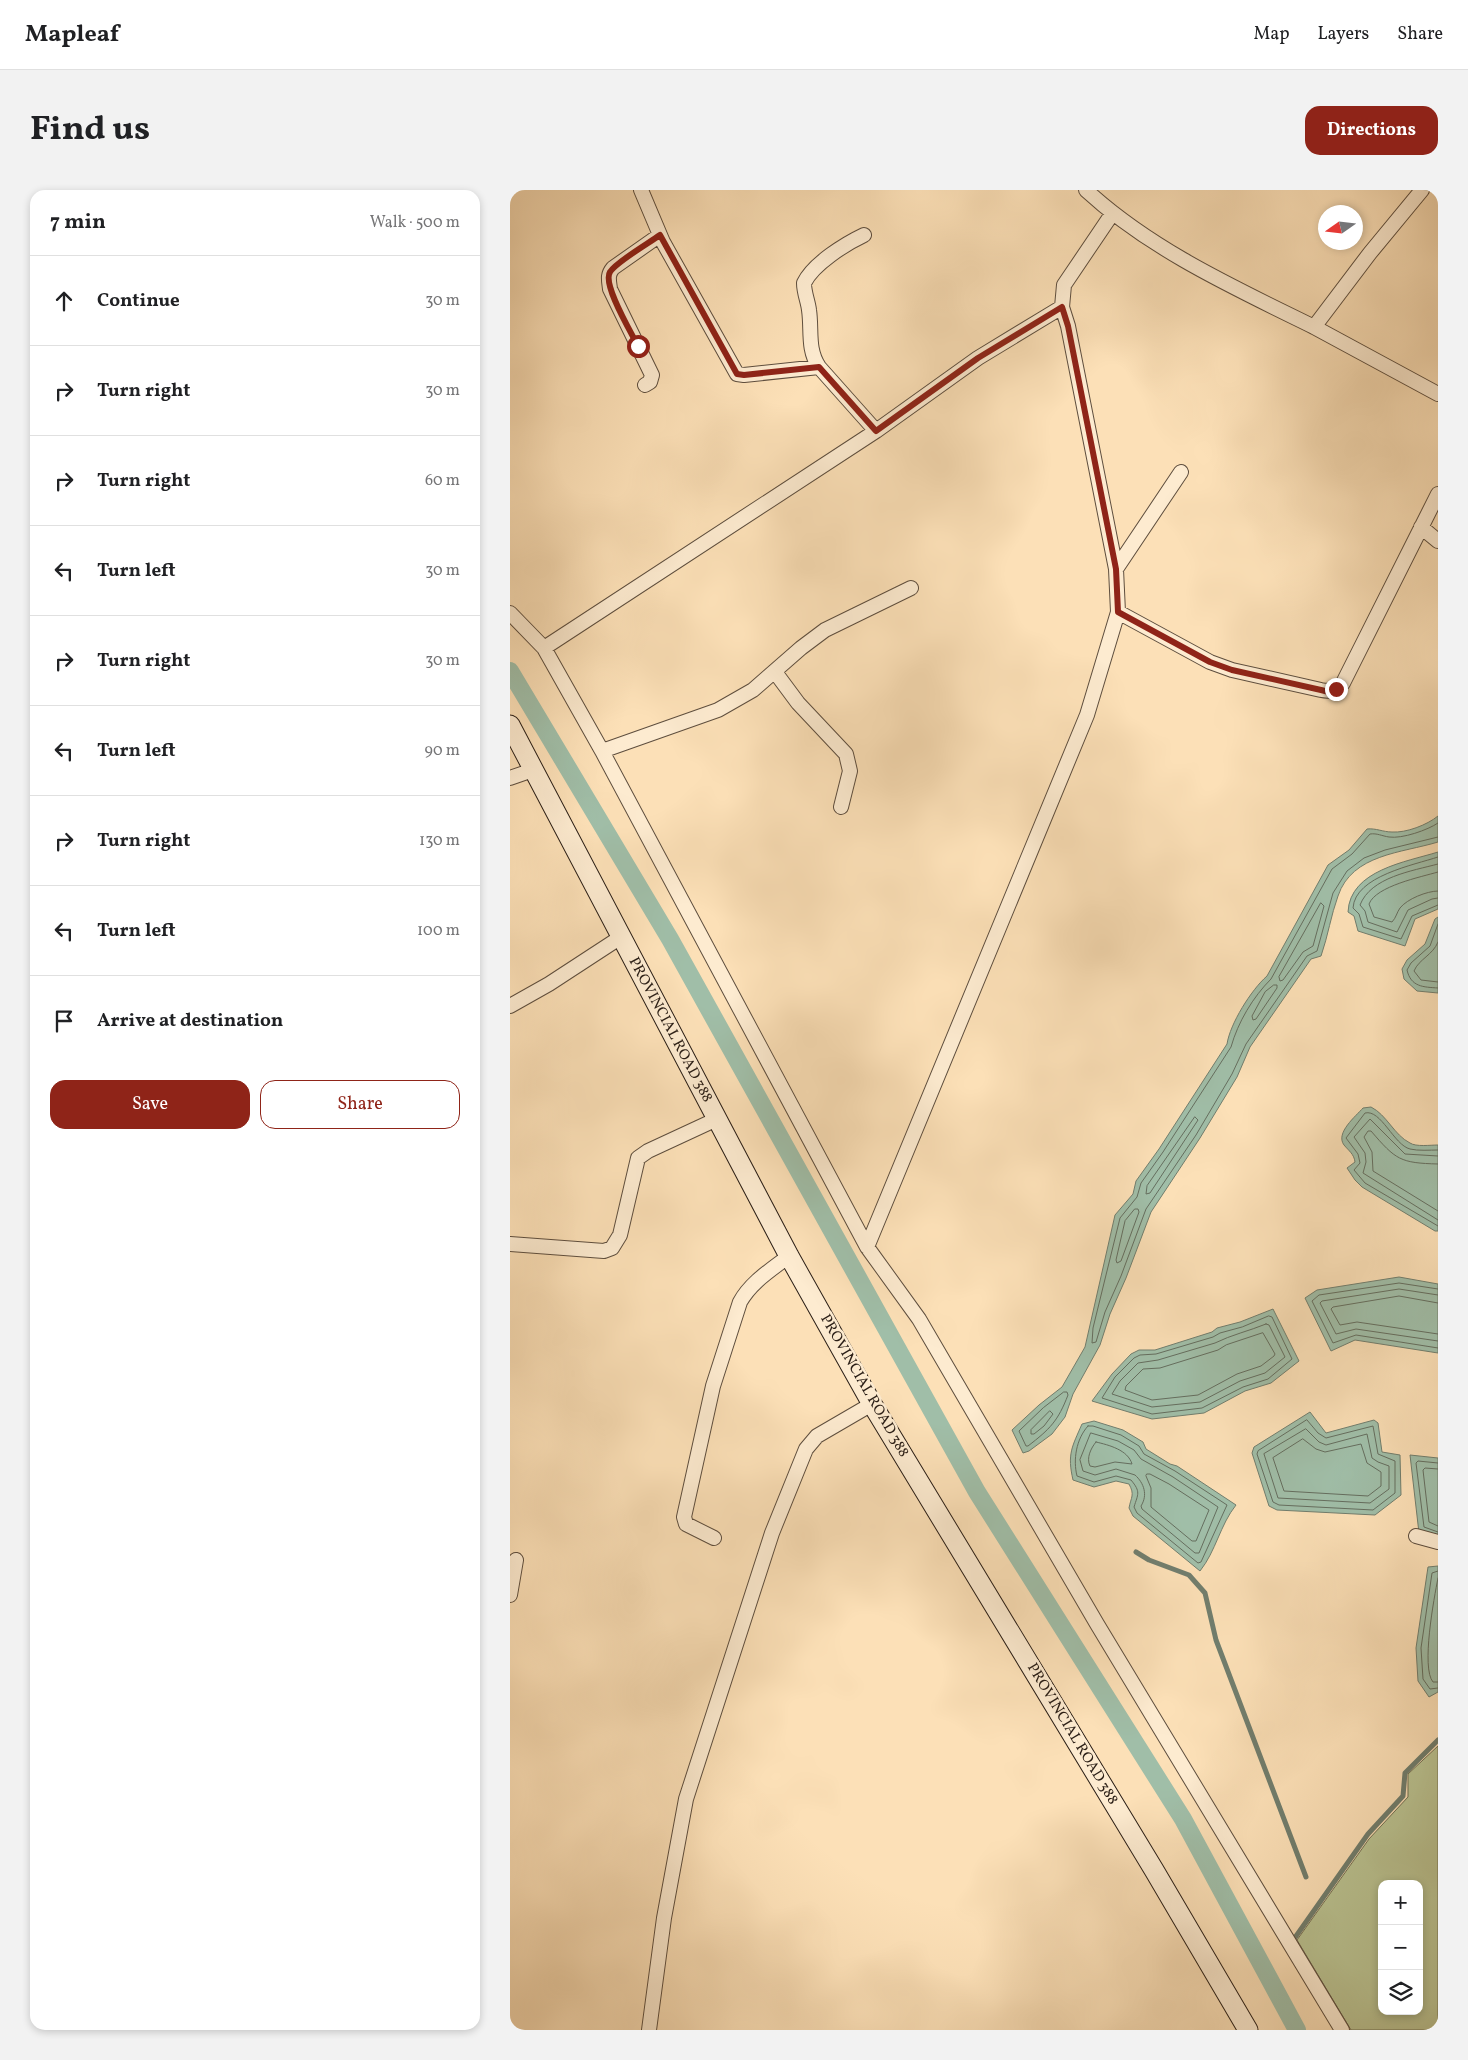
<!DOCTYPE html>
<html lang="en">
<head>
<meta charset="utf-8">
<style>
	:root { --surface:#fff; --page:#f2f2f2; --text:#202124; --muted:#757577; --line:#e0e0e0; --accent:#8f2418 }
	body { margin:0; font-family:Vollkorn,serif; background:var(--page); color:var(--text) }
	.controls { position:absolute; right:15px; bottom:15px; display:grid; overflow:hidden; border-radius:10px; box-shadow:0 2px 8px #0003 }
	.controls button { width:45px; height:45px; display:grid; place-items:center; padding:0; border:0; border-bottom:1px solid var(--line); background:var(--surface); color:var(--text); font:25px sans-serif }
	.compass { position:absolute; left:808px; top:15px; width:45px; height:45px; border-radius:50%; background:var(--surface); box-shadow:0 2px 8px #0003; rotate:256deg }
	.stop { position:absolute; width:15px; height:15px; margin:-11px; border:4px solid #8f2418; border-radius:50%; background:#fff }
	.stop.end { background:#8f2418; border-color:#fff; box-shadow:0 1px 5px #0008 }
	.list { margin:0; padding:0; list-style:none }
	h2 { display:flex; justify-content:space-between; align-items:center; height:65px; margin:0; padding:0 20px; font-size:21px }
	h2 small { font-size:16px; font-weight:400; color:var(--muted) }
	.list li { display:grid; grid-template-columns:32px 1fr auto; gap:15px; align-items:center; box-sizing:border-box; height:90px; padding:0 20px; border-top:1px solid var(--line) }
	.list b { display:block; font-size:19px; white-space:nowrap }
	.list em { font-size:16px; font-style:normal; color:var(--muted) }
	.actions { display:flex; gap:10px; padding:15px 20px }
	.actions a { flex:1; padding:11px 0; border:1px solid var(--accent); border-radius:15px; text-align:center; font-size:18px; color:var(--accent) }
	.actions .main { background:var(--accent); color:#fff }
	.icon { flex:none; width:28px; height:28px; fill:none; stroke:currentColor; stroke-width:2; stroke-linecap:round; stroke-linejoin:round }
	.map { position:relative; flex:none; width:928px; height:1840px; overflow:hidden; border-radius:15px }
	header { display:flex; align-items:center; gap:30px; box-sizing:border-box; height:70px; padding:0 25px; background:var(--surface); border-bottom:1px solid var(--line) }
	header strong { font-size:24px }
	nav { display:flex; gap:28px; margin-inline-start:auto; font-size:18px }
	.intro { display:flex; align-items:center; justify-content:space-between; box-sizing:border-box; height:120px; padding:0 30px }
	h1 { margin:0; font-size:35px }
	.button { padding:12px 22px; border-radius:15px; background:var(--accent); color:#fff; font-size:18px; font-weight:700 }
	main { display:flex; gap:30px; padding:0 30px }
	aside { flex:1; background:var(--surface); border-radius:15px; box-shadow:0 2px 8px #0003 }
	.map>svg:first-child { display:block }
</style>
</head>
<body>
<header>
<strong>Mapleaf</strong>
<nav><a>Map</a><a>Layers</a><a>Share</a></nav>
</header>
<div class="intro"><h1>Find us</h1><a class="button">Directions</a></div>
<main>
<aside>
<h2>7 min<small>Walk · 500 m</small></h2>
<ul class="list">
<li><svg class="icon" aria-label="ahead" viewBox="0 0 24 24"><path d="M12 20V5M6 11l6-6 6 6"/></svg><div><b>Continue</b></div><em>30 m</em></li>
<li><svg class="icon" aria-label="right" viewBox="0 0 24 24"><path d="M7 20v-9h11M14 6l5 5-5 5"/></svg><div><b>Turn right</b></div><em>30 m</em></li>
<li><svg class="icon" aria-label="right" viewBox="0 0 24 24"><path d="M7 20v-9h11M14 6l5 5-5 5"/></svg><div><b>Turn right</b></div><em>60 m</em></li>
<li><svg class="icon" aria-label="left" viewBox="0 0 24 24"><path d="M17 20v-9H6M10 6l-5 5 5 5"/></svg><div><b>Turn left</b></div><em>30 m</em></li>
<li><svg class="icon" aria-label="right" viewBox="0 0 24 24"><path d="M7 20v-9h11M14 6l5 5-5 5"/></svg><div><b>Turn right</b></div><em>30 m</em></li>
<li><svg class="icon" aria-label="left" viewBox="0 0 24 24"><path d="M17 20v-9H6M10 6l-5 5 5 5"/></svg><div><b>Turn left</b></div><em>90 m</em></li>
<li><svg class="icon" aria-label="right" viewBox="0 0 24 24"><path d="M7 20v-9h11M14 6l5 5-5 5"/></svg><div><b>Turn right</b></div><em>130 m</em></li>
<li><svg class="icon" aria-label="left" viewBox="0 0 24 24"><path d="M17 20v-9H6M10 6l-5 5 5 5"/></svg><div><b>Turn left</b></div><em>100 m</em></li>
<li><svg class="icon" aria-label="arrive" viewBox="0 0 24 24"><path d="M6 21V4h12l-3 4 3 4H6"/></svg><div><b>Arrive at destination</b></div></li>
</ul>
<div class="actions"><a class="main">Save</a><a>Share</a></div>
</aside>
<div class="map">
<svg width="928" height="1840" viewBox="0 0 928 1840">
	<rect width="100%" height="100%" fill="#fce0b7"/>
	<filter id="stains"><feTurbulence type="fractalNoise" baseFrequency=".004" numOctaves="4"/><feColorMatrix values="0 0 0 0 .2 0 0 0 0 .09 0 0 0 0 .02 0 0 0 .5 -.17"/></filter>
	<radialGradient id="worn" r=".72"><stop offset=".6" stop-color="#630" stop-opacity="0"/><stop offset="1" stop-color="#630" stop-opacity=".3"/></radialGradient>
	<path fill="#bac392" stroke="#727054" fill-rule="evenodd" d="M 928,1556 L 928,1840 L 841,1840 L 787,1750 L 859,1649 L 898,1607 L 898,1584 ZM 872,1694 L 909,1694 L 909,1821 L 872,1821 Z"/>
	<path fill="#a0bea8" stroke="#717e6e" d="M 928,626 L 928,652 C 892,663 842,664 828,706 C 821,725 818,746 811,766 L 801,769 L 740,857 L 727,887 L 690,948 L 641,1022 L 616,1088 L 600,1124 L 590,1155 L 563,1204 L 555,1227 L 542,1244 L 519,1261 L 513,1263 L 502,1240 L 529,1215 L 552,1197 L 575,1157 L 605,1025 L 623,1004 L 626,991 L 649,959 L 717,854 C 720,834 741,800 757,786 L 818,675 L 839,660 L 857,639 C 866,638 873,642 882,642 C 896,643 917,635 928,626 Z
		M 928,662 L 928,719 L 905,729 L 895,756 L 848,741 L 844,726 L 838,722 C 840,680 896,672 928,662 Z
		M 928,727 L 928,803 L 907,801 L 894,789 L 892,779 L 897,770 L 915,754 L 925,729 Z
		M 861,917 C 877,925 884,945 900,953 C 906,957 920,955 928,955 L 928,1041 L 925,1041 L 852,997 L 845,990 L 837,978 L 845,972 C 844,964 839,961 834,955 C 825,943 846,926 853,918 Z
		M 889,1087 L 928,1094 L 928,1163 L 845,1150 L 821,1161 L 795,1108 L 807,1100 Z
		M 763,1119 L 789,1171 L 761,1193 L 735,1201 L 694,1223 L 642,1229 L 582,1211 L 602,1184 L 621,1164 L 629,1160 L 645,1160 L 702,1142 L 707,1138 L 730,1132 Z
		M 800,1222 L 816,1243 L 864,1230 L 868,1233 L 872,1262 L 890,1265 L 891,1305 L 865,1325 L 767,1320 L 759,1316 L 742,1263 L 744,1257 Z
		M 584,1231 L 613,1240 L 633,1252 L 636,1259 L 660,1274 L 667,1276 L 726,1315 C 710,1335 706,1361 690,1381 L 623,1326 L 619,1318 C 621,1307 625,1305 619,1294 L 606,1291 L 584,1297 L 563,1290 C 557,1264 562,1257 572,1234 Z
		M 900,1265 L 928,1268 L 928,1347 L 909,1343 Z
		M 928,1376 L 928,1502 L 919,1507 L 908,1491 L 906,1458 L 918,1377 Z"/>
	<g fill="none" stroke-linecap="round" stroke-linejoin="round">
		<path stroke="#656e5f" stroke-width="1" d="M 928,633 C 918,640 892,649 879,647 C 872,646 867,643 860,644 L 842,664 L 822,679 L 761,789 C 743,807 728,832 721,857 L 653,962 L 631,993 L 627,1007 L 610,1028 L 583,1138 L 582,1153 L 586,1152 L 595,1122 L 611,1086 L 636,1019 L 686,945 L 722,884 L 736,854 L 797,766 L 807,761 L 823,703 L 837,681 L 854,668 L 875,660 L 928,647
			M 928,667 C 904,675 845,686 843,718 L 849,724 L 853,737 L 891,749 L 902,726 L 928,715
			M 928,674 C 902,681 861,687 850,715 L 855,721 L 858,732 L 887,742 L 898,720 L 922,709 L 928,708
			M 928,682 C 911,687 866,696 859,714 L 864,727 L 882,732 C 886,728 887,722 890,718 C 897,709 917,701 928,701
			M 811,713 L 814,716 L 803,756 L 793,762 L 773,790 L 770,791 L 769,787 Z
			M 928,734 L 920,756 L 901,773 L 897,780 C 901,797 913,797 928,798
			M 928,752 C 923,765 909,769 904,781 L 911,790 L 928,792
			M 764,795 L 767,795 L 767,798 L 746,829 L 743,830 L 742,826 L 755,802 Z
			M 685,927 L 688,930 L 640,1003 L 636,1004 L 637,996 Z
			M 928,960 C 920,960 908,961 900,959 C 884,955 871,919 855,923 L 836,948 L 848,964 L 850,973 L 844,980 L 855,993 L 928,1036
			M 928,966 L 895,964 L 860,929 L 844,947 L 855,963 L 856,972 L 853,983 L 928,1030
			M 928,974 C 890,973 886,970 861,941 L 858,941 L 854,947 L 862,962 L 863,981 L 928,1021
			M 625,1019 L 628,1019 L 629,1022 L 611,1071 L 607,1073 L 606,1070 L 615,1031 Z
			M 928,1099 L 889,1093 L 809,1105 L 802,1111 L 823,1153 L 846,1145 L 928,1158
			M 928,1105 L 889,1099 L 812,1111 L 810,1113 L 826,1144 L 846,1139 L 928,1151
			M 928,1113 L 889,1106 L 823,1117 L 821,1119 L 830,1135 L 847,1132 L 928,1144
			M 759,1126 L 762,1127 L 782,1169 L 758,1189 L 733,1197 L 692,1218 L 642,1224 L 592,1208 L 605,1187 L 624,1168 L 630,1165 L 646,1164 L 703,1147 L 710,1143 L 732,1137 Z
			M 756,1134 L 759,1135 L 775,1167 L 755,1183 L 730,1191 L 690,1212 L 642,1217 L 602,1204 L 610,1191 L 628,1173 L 648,1170 L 705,1153 C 721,1145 739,1141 756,1134 Z
			M 753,1143 L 765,1164 L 764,1166 L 751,1176 L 727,1184 L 688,1205 L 642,1210 L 615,1200 L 616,1196 L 633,1179 L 650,1178 L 708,1160 L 716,1155 Z
			M 554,1202 L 557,1202 L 558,1205 C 548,1231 540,1239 518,1256 L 516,1256 L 509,1241 L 533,1218 Z
			M 540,1221 L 543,1224 L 534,1236 L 524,1244 L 521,1244 L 521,1240 Z
			M 797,1230 L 808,1243 L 816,1248 L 863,1236 L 868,1264 L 885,1271 L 885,1303 L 863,1320 L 769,1315 L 763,1312 L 747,1264 L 748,1261 Z
			M 578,1236 L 583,1236 L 611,1245 L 629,1256 L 634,1264 L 665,1281 L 717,1315 L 691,1372 L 688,1373 L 627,1323 L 624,1317 C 628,1304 631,1302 621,1290 L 606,1286 L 584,1292 L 567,1286 C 563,1270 566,1249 578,1236 Z
			M 796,1239 L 809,1252 L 816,1255 L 857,1244 L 862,1268 L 868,1272 L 879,1276 L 879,1299 L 860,1313 L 768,1308 L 754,1264 Z
			M 581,1243 L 608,1251 L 624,1260 L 631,1269 L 663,1287 L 708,1317 L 689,1363 L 685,1363 L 632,1319 L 631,1316 C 638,1305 634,1293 625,1285 L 606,1279 L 585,1285 L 573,1281 L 570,1270 Z
			M 793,1249 L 806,1259 L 815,1262 L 851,1254 L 857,1273 L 871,1282 L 871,1296 L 858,1306 L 774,1301 L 763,1268 Z
			M 586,1252 C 599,1255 618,1260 622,1274 L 605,1272 L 585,1277 L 580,1276 C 576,1268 581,1258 586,1252 Z
			M 928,1273 L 908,1271 L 906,1273 L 914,1337 L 928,1342
			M 928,1279 L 915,1278 L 913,1280 L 919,1332 L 928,1336
			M 637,1284 L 640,1284 L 659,1294 L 699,1320 L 686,1351 L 682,1351 L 641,1317 L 641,1298 L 636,1286 Z
			M 928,1381 L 922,1383 L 911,1458 L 913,1489 L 920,1499 L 928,1498
			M 928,1388 C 924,1408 911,1478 923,1492 L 928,1492"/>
		<path stroke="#717e6e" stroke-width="5" d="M 626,1362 L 639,1370 L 679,1385 L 695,1403 L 706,1450 L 796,1687
			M 784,1749 L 858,1644 L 893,1606 L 895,1583 L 928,1550"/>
		<path stroke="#a0bea8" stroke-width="18" d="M 0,481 L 160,749 L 467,1302 L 673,1629 L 787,1840"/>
		<defs>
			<path id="street" d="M 131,0 L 153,52 L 227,184 L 234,185 L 309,177 L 366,241
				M 576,0 C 641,60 725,98 804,137
				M 912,0 L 860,63 L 804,137 L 928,204
				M 552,117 L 558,136 L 606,379 L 608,422 L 700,472 L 722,480 L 811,500 C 821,502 825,500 833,493 L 928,304
				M 309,177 C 297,159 302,140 299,120 C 298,111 294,103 294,93 C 303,74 335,54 354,45
				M 135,195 L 140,192 L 142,185 L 100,99 C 99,90 97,85 103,78 L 150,45
				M 911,337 L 928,351
				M 606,379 L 671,282
				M 0,423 L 34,458 L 366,241 L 468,168 L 552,117 L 554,95 L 602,24
				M 34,458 L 92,561 L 357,1057 L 409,1129 L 587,1434 L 832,1840
				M 265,482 L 288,513 L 336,564 L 340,581 L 331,617
				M 92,561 L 208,520 L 243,500 L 291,458 L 315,440 L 401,398
				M 0,588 L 23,580
				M 0,816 L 39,794 L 111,747
				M 0,1054 L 94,1061 L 102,1058 L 110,1045 L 128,968 L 138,961 L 207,929
				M 357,1057 L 577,525 L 608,422
				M 906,1346 L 928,1352
				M 204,1348 L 176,1334 L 174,1327 L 203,1196 L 230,1112 C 241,1092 261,1080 279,1066
				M 0,1405 L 6,1370
				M 139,1840 L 154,1728 L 176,1609 L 262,1343 L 296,1259 L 307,1246 L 362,1214"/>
			<path id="secondary" d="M 0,535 L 279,1066 L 362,1214 L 644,1680 L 738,1840"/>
		</defs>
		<use href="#street" stroke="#5e4e3e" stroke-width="16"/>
		<use href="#secondary" stroke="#2a1e16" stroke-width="21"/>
		<use href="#street" stroke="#fdebd0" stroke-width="14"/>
		<use href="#secondary" stroke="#fdebd0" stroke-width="19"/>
	</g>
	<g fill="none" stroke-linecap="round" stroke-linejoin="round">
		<path stroke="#8f2418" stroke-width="6" d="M 128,156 C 121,142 92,94 100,82 C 106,72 139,53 150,45 L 227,184 L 234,185 L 309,177 L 366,241 L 468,168 L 552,117 L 558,136 L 606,379 L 608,422 L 700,472 L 722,480 L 811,500 L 819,502 L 826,499"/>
	</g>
	<g text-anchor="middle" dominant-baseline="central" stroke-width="5" stroke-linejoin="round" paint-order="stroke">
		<g font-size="15" fill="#2a1e16" stroke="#fdebd0">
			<text transform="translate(160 840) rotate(62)">PROVINCIAL ROAD 388</text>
			<text transform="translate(354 1196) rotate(60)">PROVINCIAL ROAD 388</text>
			<text transform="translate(562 1544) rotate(59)">PROVINCIAL ROAD 388</text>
		</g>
	</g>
	<rect width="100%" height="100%" filter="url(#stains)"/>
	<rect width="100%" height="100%" fill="url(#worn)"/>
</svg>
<div class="controls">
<button>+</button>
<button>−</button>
<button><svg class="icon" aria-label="layers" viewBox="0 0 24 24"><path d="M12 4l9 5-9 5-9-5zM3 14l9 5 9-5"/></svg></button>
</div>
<svg class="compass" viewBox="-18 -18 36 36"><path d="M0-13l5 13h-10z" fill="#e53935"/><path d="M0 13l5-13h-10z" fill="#757577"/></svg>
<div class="stop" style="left:128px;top:156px"></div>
<div class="stop end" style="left:826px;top:499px"></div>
</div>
</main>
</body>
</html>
